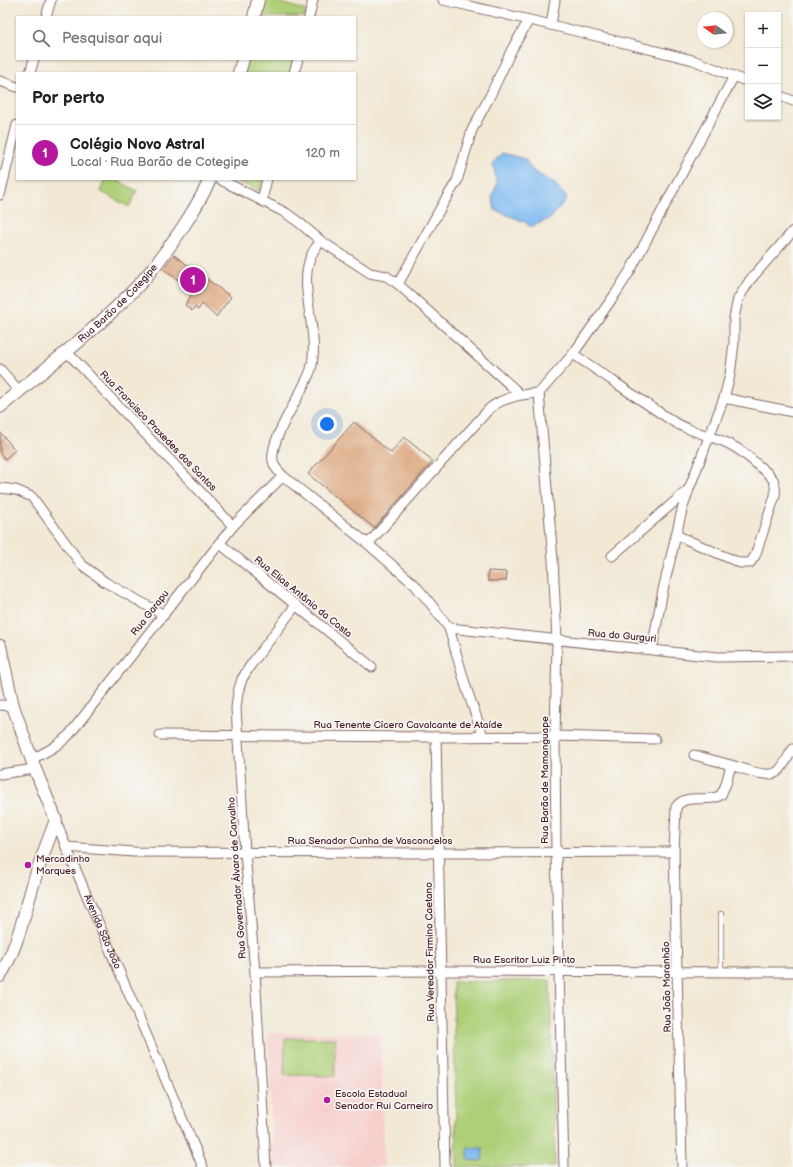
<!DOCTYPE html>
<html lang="pt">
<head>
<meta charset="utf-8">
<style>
	:root { --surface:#fff; --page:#f6f6f6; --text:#222; --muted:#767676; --line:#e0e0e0; --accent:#b5179e }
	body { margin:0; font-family:"Balsamiq Sans",sans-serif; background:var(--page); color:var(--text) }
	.controls { position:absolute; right:12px; top:12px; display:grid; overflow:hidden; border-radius:0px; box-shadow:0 1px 3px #0004 }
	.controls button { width:36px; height:36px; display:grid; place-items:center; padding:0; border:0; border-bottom:1px solid var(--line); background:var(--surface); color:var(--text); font:20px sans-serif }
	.compass { position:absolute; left:697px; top:12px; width:36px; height:36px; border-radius:50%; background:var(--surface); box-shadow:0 1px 3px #0004; rotate:285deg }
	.you { position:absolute; left:327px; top:424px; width:14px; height:14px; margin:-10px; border:3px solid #fff; border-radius:50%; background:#1a73e8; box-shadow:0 0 0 6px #1a73e833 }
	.badge { display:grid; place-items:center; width:26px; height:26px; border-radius:50%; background:var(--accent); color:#fff; font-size:13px; font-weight:700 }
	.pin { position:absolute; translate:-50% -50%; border:2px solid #fff; box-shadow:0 1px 4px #0006 }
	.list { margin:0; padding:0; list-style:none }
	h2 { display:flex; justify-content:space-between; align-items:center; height:52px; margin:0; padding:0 16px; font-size:17px }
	h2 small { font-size:13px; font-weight:400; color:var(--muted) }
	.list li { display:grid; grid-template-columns:26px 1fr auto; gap:12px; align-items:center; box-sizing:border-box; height:56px; padding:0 16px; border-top:1px solid var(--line) }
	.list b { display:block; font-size:15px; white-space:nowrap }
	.list p { margin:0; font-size:13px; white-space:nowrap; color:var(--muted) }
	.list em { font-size:13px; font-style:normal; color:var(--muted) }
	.icon { flex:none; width:22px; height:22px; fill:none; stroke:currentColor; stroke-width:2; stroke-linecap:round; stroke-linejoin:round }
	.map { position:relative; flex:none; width:793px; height:1167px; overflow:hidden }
	.search { position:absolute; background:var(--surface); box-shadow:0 1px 3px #0004; left:16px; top:16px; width:340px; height:44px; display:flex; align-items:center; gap:10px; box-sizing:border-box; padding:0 14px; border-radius:0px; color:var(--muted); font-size:15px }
	.panel { position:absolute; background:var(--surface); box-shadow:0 1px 3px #0004; left:16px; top:72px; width:340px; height:108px; border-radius:0px }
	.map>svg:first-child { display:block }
</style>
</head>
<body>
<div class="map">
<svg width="793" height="1167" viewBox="0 0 793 1167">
	<rect width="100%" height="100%" fill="#f6f6f2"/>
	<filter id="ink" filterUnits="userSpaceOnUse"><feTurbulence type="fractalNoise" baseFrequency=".025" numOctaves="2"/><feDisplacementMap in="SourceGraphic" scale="8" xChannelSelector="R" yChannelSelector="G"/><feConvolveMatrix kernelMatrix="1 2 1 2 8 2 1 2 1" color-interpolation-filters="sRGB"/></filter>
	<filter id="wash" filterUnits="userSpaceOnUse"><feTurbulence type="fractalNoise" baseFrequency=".012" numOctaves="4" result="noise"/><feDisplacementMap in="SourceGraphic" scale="16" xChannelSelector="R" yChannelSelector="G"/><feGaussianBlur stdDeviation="0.9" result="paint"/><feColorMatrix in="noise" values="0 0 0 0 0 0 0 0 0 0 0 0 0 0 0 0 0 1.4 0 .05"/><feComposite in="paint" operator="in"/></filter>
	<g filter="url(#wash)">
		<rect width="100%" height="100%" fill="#f2e9d5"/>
		<path fill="#f7d0ce" d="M 268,1033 L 381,1033 L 384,1167 L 273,1167 Z"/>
		<path fill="#adcf77" stroke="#7c7751" d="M 262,0 L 271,0 L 306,10 L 305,17 L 258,17 Z
			M 247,59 L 294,59 L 290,73 L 243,73 Z
			M 106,179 L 115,179 L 137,191 L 129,207 L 100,191 Z
			M 231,179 L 263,179 L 260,191 Z
			M 550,980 L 555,1167 L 457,1167 L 453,982 Z
			M 285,1038 L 335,1038 L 335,1076 L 284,1075 Z"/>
		<path fill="#80bbf2" stroke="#656d8e" d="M 502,153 L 525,159 L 533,171 L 554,183 L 567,198 L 551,218 L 531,227 L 525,222 L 495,210 L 492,196 L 497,185 L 493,163 Z
			M 468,1148 L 483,1148 L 482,1161 L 468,1160 Z"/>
		<g id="blocks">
			<path fill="#dba67d" d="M 174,255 L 231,297 L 216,317 L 202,304 L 198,310 L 194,307 L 192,311 L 185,305 L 194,291 L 163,269 Z
				M 354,422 L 391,453 L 404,437 L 433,461 L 374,528 L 308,474 Z
				M 0,432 L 15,450 L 5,459 L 0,453 Z
				M 488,571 L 507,572 L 506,581 L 488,581 Z"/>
		</g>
	</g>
	<g filter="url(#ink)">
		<use href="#blocks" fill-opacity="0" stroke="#856666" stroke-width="1"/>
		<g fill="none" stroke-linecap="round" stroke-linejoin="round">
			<defs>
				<path id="service" d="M 721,914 L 721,971"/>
				<g id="minor">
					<path d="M 443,0 L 551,25 L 693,60 L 748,82"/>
					<path d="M 46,17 L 51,0"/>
					<path d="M 309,17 L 313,0"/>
					<path d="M 551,25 L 555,0"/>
					<path d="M 30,73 L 34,59"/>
					<path d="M 294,73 L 298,59"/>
					<path d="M 0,81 L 17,87"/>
					<path d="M 778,95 L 793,101"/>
					<path d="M 219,179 L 286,213 L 301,224 L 321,241 L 370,273 L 386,276 L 398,284 L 520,394"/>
					<path d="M 0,195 L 17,125"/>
					<path d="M 262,200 L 267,179"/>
					<path d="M 321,241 C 318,245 314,249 312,254 C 296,286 321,333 311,369 C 304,392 269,438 273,461 C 274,467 278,471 283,476 L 368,544 L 415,585 L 430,603 L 449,628 L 466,687 L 483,736"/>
					<path d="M 398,284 L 444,202 L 457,181 L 472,130 L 490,96 L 512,49 L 529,20"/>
					<path d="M 67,352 L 233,526"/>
					<path d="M 573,354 C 606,376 640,400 674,422 C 690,432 710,435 727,443 C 740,449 749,457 759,466 C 771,476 777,479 775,496 L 755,556 L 750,563 L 740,563 L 676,535"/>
					<path d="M 0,369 L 19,391"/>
					<path d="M 539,393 L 553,560 L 557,641 L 555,736 L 556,852 L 564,1167"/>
					<path d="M 724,398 L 793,412"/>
					<path d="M 0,488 L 16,490 L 32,497 L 81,564 L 105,582 L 164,615"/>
					<path d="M 219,543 L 372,667"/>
					<path d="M 368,544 L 490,408 C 504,397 521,394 539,393 L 573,354 L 616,293 L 630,271 L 734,76"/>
					<path d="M 612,556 L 688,490"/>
					<path d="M 449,628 L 717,657 L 793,656"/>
					<path d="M 652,649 L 663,590 L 682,510 L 689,489 L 724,398 L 730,375 L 734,343 L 734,318 L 738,299 L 750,280 L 793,231"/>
					<path d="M 0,705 L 13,706"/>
					<path d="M 160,735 L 436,737 L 555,736 L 655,739"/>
					<path d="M 436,737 L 445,1167"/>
					<path d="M 694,755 L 731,765"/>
					<path d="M 32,759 C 46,752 58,746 69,735 L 233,526 L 283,476"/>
					<path d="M 0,774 L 35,769"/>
					<path id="s1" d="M 56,820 L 66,847 L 203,1167"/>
					<path d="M 66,847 L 134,852 L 438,853 L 674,852"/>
					<path d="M 255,972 L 441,971 L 793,972"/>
					<path d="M 266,1167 L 255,972 L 245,852 L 236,708 L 238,692 L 242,679 L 250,666 L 296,605"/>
					<path d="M 682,1167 L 674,852 L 676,807 C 687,792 707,804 721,795 L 726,784 L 731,765 C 742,768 767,779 777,772 C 784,767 788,756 793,749"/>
				</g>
				<g id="secondary">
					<path d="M 254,17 L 258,0"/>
					<path d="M 239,73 L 243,59"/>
					<path id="s2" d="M 0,407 C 45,369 92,333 133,291 C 152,272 168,249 183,227 C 193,211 203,196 210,179"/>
					<path d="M 0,646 L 13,706 L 35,769 L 56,820 C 49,838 42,857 36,875 C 25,909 19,945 0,976"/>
				</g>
			</defs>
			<use href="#service" stroke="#856666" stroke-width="6"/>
			<use href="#minor" stroke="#856666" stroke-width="11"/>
			<use href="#secondary" stroke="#856666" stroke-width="14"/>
			<use href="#service" stroke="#fff" stroke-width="4.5"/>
			<use href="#minor" stroke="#fff" stroke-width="9"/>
			<use href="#secondary" stroke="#fff" stroke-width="12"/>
		</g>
	</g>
	<g fill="#b5179e" stroke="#f6f6f2" stroke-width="1.5">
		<circle cx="28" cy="865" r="4"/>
		<circle cx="327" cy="1100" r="4"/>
	</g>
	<g text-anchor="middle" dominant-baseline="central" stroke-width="3.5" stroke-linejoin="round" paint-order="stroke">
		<g font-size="10" fill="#4a1f2b" stroke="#f6f6f2">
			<text stroke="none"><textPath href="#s2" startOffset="157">Rua Barão de Cotegipe</textPath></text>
			<text transform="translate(158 431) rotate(46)">Rua Francisco Praxedes dos Santos</text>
			<text transform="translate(303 597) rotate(39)">Rua Elias Antônio da Costa</text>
			<text transform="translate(150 613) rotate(-52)">Rua Garapu</text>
			<text transform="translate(622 636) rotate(5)">Rua do Gurguri</text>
			<text x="408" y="725">Rua Tenente Cícero Cavalcante de Ataíde</text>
			<text transform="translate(545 780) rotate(-90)">Rua Barão de Mamanguape</text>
			<text x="370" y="841">Rua Senador Cunha de Vasconcelos</text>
			<text transform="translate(237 878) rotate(-94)">Rua Governador Álvaro de Carvalho</text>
			<text stroke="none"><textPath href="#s1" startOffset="121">Avenida São João</textPath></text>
			<text transform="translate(430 952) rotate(-91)">Rua Vereador Firmino Caetano</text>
			<text x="524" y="960">Rua Escritor Luiz Pinto</text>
			<text transform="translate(667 987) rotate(-91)">Rua João Maranhão</text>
		</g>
		<g font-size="10" fill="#4a1f2b" stroke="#f6f6f2" text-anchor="start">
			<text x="36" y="859">Mercadinho<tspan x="36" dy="12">Marques</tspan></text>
			<text x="335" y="1094">Escola Estadual<tspan x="335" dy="12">Senador Rui Carneiro</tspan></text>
		</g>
	</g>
</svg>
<div class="controls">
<button>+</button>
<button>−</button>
<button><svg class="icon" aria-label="layers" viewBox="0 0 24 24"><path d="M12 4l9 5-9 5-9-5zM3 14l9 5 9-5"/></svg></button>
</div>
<svg class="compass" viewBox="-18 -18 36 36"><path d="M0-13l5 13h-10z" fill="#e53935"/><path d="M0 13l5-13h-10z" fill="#767676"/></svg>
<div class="you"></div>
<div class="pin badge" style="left:193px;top:280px">1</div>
<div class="search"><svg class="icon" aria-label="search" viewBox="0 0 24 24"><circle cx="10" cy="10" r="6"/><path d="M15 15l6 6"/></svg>Pesquisar aqui</div>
<section class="panel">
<h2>Por perto<small></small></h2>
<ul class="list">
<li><span class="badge">1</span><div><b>Colégio Novo Astral</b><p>Local · Rua Barão de Cotegipe</p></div><em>120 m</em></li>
</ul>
</section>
</div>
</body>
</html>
